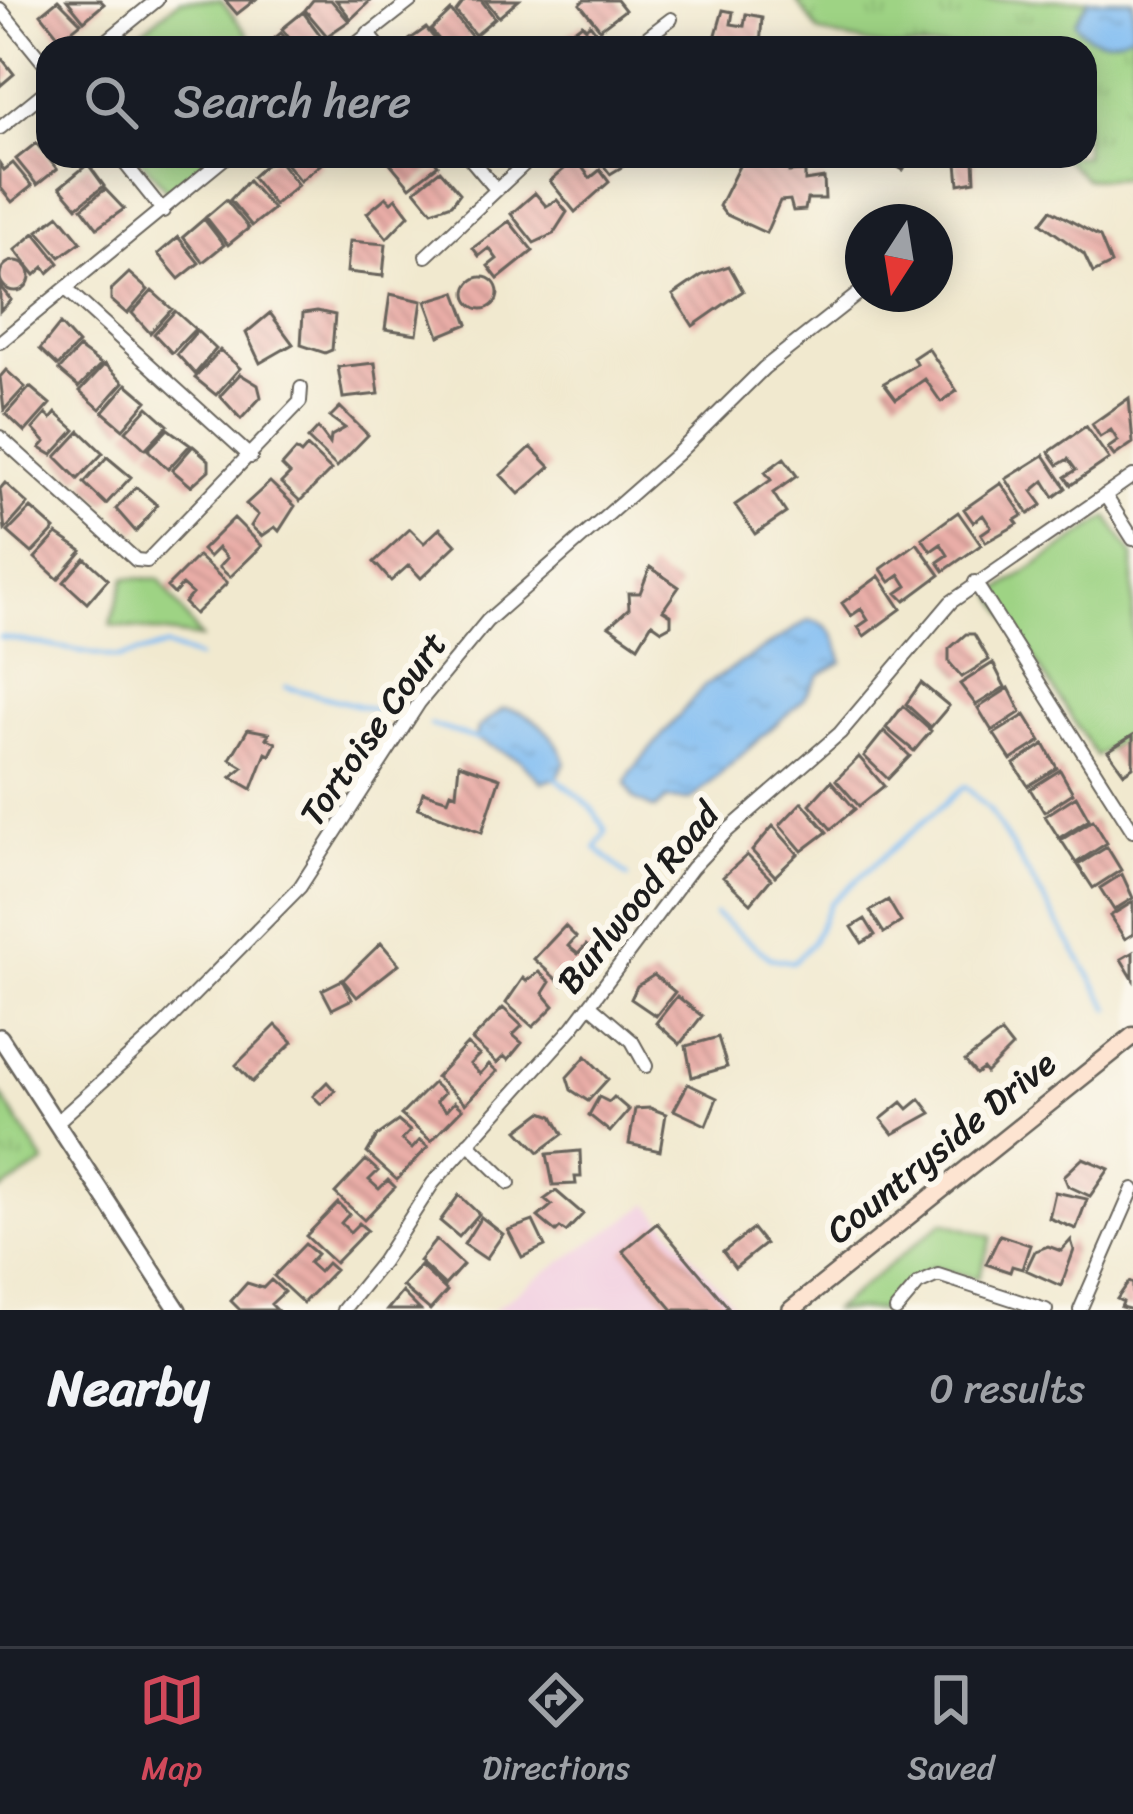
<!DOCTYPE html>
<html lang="en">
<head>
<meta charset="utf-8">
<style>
	:root { --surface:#171b24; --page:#242831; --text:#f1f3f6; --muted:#9ea1a6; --line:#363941; --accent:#d1495b }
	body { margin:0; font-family:Sriracha,sans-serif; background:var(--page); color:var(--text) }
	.compass { position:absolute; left:845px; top:204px; width:108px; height:108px; border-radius:50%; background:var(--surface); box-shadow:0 6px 30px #0003; rotate:192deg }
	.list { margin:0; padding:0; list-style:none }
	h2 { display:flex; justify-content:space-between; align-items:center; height:156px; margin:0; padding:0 48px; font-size:51px }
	h2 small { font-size:39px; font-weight:400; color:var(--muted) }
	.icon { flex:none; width:66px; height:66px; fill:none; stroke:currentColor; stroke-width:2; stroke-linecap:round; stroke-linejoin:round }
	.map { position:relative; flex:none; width:1133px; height:1310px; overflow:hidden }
	.search { position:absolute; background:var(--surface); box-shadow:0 6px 30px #0003; left:36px; right:36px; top:36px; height:132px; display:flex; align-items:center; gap:30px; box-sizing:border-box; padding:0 42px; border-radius:36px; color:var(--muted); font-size:45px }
	.sheet { height:336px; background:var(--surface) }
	nav { display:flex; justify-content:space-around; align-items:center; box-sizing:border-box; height:168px; border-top:3px solid var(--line); background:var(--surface); font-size:33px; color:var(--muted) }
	nav a { display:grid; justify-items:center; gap:6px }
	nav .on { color:var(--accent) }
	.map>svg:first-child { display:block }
</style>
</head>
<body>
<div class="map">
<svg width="1133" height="1310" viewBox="0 0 1133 1310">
	<defs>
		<pattern id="grass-tufts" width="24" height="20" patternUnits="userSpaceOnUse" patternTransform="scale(3)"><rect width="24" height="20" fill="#9ed384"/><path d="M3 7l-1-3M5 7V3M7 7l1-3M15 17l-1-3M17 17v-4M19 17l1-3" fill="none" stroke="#88b571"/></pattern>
		<pattern id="water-ripples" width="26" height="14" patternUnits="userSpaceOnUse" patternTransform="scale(3)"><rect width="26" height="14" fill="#7fbcf2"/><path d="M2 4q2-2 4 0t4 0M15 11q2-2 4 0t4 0" fill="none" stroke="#6da1cf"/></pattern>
		<pattern id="building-back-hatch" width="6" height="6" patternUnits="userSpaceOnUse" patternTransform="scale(3)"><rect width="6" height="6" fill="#e9ada7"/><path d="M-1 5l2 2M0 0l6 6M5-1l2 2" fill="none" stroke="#c7948f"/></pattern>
	</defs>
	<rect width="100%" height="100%" fill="#fbf7ec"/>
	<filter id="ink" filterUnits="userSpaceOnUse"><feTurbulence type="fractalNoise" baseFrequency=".00833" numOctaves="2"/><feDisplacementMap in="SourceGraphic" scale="24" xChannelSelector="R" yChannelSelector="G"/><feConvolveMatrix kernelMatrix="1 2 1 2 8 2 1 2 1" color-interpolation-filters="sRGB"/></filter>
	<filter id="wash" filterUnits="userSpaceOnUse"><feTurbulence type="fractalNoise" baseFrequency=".004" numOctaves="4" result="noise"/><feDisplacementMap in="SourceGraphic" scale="48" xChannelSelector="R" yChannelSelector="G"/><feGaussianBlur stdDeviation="2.7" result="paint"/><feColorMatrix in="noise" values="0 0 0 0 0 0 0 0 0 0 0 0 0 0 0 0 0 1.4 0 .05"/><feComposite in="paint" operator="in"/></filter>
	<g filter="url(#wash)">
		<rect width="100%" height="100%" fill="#f1e9cf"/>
		<path fill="#f2cfe1" d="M 649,1204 L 736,1307 L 492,1310 L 537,1278 Z"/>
		<path fill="url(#grass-tufts)" stroke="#5d7850" stroke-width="3" d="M 796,0 L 1133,0 L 1133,178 L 1086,179 L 1061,156 L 1085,156 L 1085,48 L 889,48 L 820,33 Z
			M 0,1093 L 45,1163 L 0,1191 Z"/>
		<path fill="#9ed384" stroke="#5d7850" stroke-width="3" d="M 180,0 L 221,0 L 258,48 L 121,48 Z
			M 138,156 L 216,156 L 169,193 Z
			M 1108,517 L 1133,556 L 1133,733 L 1096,756 L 993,594 Z
			M 125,578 L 159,579 L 201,638 L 110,625 Z
			M 943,1222 L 992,1237 L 978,1278 L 931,1267 L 893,1296 L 888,1310 L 833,1310 Z"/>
		<path fill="url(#water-ripples)" stroke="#4e6c87" stroke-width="3" d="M 1089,0 L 1133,0 L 1133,32 C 1113,44 1087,44 1075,22 Z
			M 809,620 C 832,622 838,642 842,662 L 819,675 L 804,699 L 691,800 L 667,799 L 655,809 L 634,799 L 626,783 L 631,772 L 704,686 Z
			M 503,709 C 530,709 558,737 565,762 L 557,778 L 542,782 L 520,760 L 476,739 L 478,728 Z"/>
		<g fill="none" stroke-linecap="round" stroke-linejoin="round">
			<path stroke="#7fbcf2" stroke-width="4.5" d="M 0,637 L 119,658 L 166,646 L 198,658
				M 286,687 L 395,715
				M 431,725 L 477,739
				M 553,775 L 592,808 L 606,831 L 596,848 L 628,877
				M 715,914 L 770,958 L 793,962 L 812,943 L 830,903 L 965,786 L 989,809 L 1110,1009"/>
		</g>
		<g id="blocks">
			<path fill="url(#building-back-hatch)" d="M 58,0 L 81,23 L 61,39 L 41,14 Z
				M 67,0 L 100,0 L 104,4 L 84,21 Z
				M 225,0 L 255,0 L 237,14 Z
				M 313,0 L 331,0 L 349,21 L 327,36 L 305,10 Z
				M 336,0 L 371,0 L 351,19 Z
				M 481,0 L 495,18 L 475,35 L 456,12 L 465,0 Z
				M 485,0 L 519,0 L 499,17 Z
				M 584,0 L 617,0 L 625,10 L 600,29 L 580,4 Z
				M 723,10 L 733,12 L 731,24 L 744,26 L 746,14 L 762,17 L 760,48 L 713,45 Z
				M 451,11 L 472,37 L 458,48 L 446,48 L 431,30 Z
				M 303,12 L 324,40 L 317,48 L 297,48 L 282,29 Z
				M 582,24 L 586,28 L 590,24 L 604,42 L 597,48 L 569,48 L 562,39 Z
				M 426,28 L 442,48 L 408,48 L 409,40 Z
				M 281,33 L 293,48 L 261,48 L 268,44 Z
				M 0,56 L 14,74 L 0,86 Z
				M 36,143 L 57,169 L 37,185 L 16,159 Z
				M 275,156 L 298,185 L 274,205 L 252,177 Z
				M 280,156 L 314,156 L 321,164 L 300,181 Z
				M 399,156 L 431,156 L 438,165 L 410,187 L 390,163 Z
				M 579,156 L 591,160 L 582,167 L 590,178 L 600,170 L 609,182 L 575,212 L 550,181 Z
				M 596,156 L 633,156 L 635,159 L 610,174 Z
				M 744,156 L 768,164 L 788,162 L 789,172 L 805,171 L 805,181 L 824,178 L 825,199 L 807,199 L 805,210 L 793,211 L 790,200 L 780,201 L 766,233 L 725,214 L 719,206 Z
				M 893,156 L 911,156 L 903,170 L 889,162 Z
				M 945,156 L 974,159 L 975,181 L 959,184 L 957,163 Z
				M 13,163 L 32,186 L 12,202 L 0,187 L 0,164 L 4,170 Z
				M 88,164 L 104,186 L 77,207 L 60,187 Z
				M 440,170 L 460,193 L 452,204 L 432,211 L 415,190 Z
				M 248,181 L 273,209 L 252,226 L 230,200 Z
				M 105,189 L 124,209 L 97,228 L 82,208 Z
				M 535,193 L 546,206 L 557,200 L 567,212 L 553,234 L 534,243 L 511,214 Z
				M 386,197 L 391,202 L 396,198 L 409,215 L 387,238 L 367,213 Z
				M 226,200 L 249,228 L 228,245 L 206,217 Z
				M 1051,210 L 1100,237 L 1111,264 L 1093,273 L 1084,254 L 1041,223 Z
				M 59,215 L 81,242 L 60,257 L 38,231 Z
				M 204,219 L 224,245 L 203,262 L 183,237 Z
				M 509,221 L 533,251 L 498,279 L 488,266 L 497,259 L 489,248 L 479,256 L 473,248 Z
				M 35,233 L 59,263 L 48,273 L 44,267 L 35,275 L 15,250 Z
				M 178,237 L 199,263 L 179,279 L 158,254 Z
				M 350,241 L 386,244 L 383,276 L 347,272 Z
				M0 276a15 15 0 1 1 30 0a15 15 0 1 1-30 0Z
				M 729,266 L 743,291 L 693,326 L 673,295 L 702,275 Z
				M 129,273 L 148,290 L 127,314 L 111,300 L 111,290 Z
				M466 293a16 16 0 1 1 32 0a16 16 0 1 1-32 0Z
				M 0,286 L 11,300 L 0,311 Z
				M 152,291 L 172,309 L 150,333 L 132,313 Z
				M 456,292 L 468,324 L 439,336 L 426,301 Z
				M 390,294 L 422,301 L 417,334 L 385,329 Z
				M 175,311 L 195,329 L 172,353 L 154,334 Z
				M 317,311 L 335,315 L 332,350 L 325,353 L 301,345 L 303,313 Z
				M 270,313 L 293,344 L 260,363 L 246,333 Z
				M 60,324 L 78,344 L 58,366 L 40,349 Z
				M 197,331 L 216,349 L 195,374 L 177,354 Z
				M 79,348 L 101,364 L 79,387 L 59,370 Z
				M 928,348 L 957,391 L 941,402 L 925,379 L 896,399 L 884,383 L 917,364 L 913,358 Z
				M 220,350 L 240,368 L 216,395 L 195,378 Z
				M 375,363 L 379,394 L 343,398 L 338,367 Z
				M 105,364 L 124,382 L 100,409 L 80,391 Z
				M 6,370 L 25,387 L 4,410 L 0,377 Z
				M 240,374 L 258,385 L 261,397 L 241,419 L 220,396 Z
				M 127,384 L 147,401 L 123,429 L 103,412 Z
				M 30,387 L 50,404 L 25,432 L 6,414 Z
				M 1129,398 L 1133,443 L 1114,456 L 1108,448 L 1118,441 L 1111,430 L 1100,437 L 1092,424 Z
				M 148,407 L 168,425 L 145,449 L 126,431 Z
				M 340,407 L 368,435 L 337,467 L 308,439 L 318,428 L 330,444 L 331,436 L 345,428 L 330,417 Z
				M 56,413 L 75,430 L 52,455 L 40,448 L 45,442 L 33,429 L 46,414 L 51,419 Z
				M 1086,426 L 1109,459 L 1071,485 L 1065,477 L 1076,470 L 1068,459 L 1058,465 L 1049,452 Z
				M 168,429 L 190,445 L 168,469 L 148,450 Z
				M 80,431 L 103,453 L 78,479 L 56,457 Z
				M 193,446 L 209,460 L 209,470 L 191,486 L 172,470 Z
				M 307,447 L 331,470 L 300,501 L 281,483 L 290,474 L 282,466 L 296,450 L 301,454 Z
				M 531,447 L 550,467 L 519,494 L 501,475 Z
				M 1044,455 L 1066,488 L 1054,497 L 1044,481 L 1032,491 L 1042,505 L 1029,514 L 1006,479 Z
				M 107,457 L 131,477 L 106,504 L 84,483 Z
				M 784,458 L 797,476 L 773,493 L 786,513 L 755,534 L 735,505 L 771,480 L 765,472 Z
				M 270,482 L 295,506 L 279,531 L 275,527 L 262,536 L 251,526 L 258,515 L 246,504 Z
				M 5,483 L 28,504 L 5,530 L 0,489 Z
				M 1001,483 L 1023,515 L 1015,520 L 1018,524 L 986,542 L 981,534 L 991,527 L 983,515 L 973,522 L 964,509 Z
				M 136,487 L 157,505 L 136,532 L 116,509 Z
				M 31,508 L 55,529 L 32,553 L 8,532 Z
				M 958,512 L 981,545 L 944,571 L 938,562 L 948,555 L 941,544 L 931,551 L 922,538 Z
				M 234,518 L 262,546 L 230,577 L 219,567 L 227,558 L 218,548 L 209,557 L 202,550 Z
				M 440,528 L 456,545 L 421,578 L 409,565 L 391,581 L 374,562 L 410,529 L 424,543 Z
				M 57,534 L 82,551 L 58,579 L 35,558 Z
				M 917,543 L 940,575 L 905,601 L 897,593 L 907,586 L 900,575 L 890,582 L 881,569 Z
				M 198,556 L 227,583 L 195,614 L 184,603 L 192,594 L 182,585 L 174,594 L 167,587 Z
				M 85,558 L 108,579 L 87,603 L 64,582 Z
				M 650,567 L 679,587 L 663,610 L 671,615 L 671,625 L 662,630 L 652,623 L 638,646 L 609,626 L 629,608 L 628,593 L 640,593 Z
				M 879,576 L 901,609 L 864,636 L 858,627 L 868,620 L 861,609 L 851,616 L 842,603 Z
				M 966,634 L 974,634 L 989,660 L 962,677 L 949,662 L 949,649 Z
				M 993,663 L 1005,687 L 976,705 L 960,684 Z
				M 921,683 L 949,706 L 931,727 L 906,704 Z
				M 1009,688 L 1021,712 L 992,731 L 978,708 Z
				M 903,706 L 931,731 L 914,751 L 886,728 Z
				M 1025,715 L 1041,741 L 1011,760 L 994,734 Z
				M 248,729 L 269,733 L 266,738 L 276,743 L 270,755 L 266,753 L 252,789 L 231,777 L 243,767 L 230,759 Z
				M 884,731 L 910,756 L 888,779 L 864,756 Z
				M 1133,735 L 1133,767 L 1124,773 L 1108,751 Z
				M 1044,744 L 1057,768 L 1028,786 L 1014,764 Z
				M 859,757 L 884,786 L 859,806 L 836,780 Z
				M 459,764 L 500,778 L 482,832 L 418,808 L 423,792 L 448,800 L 451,792 L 456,794 Z
				M 1060,770 L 1073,793 L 1044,812 L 1030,789 Z
				M 831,781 L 855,809 L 831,829 L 810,804 Z
				M 1076,796 L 1089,819 L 1059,838 L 1045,816 Z
				M 802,802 L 827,832 L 802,851 L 780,825 Z
				M 1093,820 L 1107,843 L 1076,863 L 1061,840 Z
				M 773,826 L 798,854 L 775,876 L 752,851 Z
				M 1107,847 L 1121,870 L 1093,888 L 1078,865 Z
				M 747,855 L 771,879 L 751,903 L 723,877 Z
				M 1122,874 L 1133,898 L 1114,910 L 1100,888 Z
				M 888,900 L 901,922 L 884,933 L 870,911 Z
				M 1133,902 L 1133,934 L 1125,939 L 1110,916 Z
				M 865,919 L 875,935 L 862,943 L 852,927 Z
				M 565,926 L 576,937 L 568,946 L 578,954 L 586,945 L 594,952 L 563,985 L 534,959 Z
				M 381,943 L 399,964 L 357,997 L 343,980 Z
				M 1133,952 L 1133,979 L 1121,959 Z
				M 539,972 L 550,982 L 543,993 L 554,1006 L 533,1027 L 506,1003 L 523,978 L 526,981 Z
				M 654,975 L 675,992 L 656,1016 L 631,999 L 637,986 Z
				M 342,980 L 352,999 L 332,1009 L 322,990 Z
				M 677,996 L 702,1016 L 680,1044 L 656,1023 Z
				M 503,1008 L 522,1026 L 513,1035 L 522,1043 L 508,1060 L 504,1056 L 497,1063 L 472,1040 Z
				M 276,1025 L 293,1042 L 252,1082 L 236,1065 Z
				M 1001,1033 L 1012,1047 L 986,1073 L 983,1069 L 976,1074 L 965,1061 Z
				M 718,1037 L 727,1067 L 692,1077 L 686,1046 Z
				M 467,1044 L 479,1055 L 470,1064 L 480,1074 L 489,1064 L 497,1071 L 465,1104 L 436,1077 Z
				M 586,1056 L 608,1079 L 588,1101 L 571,1090 L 567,1077 Z
				M 327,1082 L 335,1091 L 321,1104 L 313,1096 Z
				M 433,1083 L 444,1093 L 436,1102 L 446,1111 L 454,1102 L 462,1109 L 431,1141 L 401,1115 Z
				M 688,1084 L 717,1098 L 706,1125 L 674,1110 Z
				M 599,1097 L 609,1102 L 614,1097 L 629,1110 L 610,1132 L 589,1115 Z
				M 920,1099 L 931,1113 L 893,1134 L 881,1119 L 902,1102 L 908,1109 Z
				M 650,1108 L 666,1114 L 660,1151 L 629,1144 L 635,1109 Z
				M 542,1112 L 553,1116 L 563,1134 L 539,1152 L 518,1130 Z
				M 398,1121 L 410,1131 L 402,1140 L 412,1149 L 420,1140 L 428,1147 L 397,1180 L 367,1153 L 377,1136 Z
				M 580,1151 L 581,1177 L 575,1177 L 576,1184 L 553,1185 L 547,1154 Z
				M 1083,1158 L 1109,1169 L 1090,1196 L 1068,1186 L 1064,1176 Z
				M 366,1160 L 378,1171 L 369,1180 L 379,1189 L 388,1180 L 395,1187 L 364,1220 L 335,1193 Z
				M 556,1191 L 583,1214 L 566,1232 L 560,1228 L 556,1232 L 538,1217 L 552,1205 L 545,1199 Z
				M 1055,1192 L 1087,1199 L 1076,1229 L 1049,1218 Z
				M 459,1195 L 479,1214 L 459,1237 L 440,1221 Z
				M 338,1203 L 349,1214 L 341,1223 L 350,1232 L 359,1223 L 367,1230 L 335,1263 L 306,1236 Z
				M 481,1217 L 503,1234 L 486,1259 L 464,1244 Z
				M 533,1221 L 545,1246 L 522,1257 L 508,1230 Z
				M 657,1223 L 728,1307 L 724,1310 L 673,1310 L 623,1251 Z
				M 753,1229 L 765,1244 L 735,1268 L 723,1252 Z
				M 1000,1235 L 1030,1245 L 1022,1269 L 1012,1266 L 1010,1272 L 986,1264 Z
				M 436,1240 L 463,1265 L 445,1285 L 419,1261 Z
				M 1071,1240 L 1074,1250 L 1061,1286 L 1026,1270 L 1035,1251 L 1048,1246 L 1061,1251 Z
				M 305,1244 L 317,1254 L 309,1263 L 319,1272 L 327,1263 L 335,1270 L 303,1303 L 274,1276 Z
				M 420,1266 L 447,1291 L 430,1310 L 402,1286 Z
				M 271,1280 L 284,1292 L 271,1304 L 277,1310 L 240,1310 L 231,1301 L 247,1283 L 263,1288 Z
				M 1129,1282 L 1133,1284 L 1133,1310 L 1121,1307 L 1123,1302 L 1117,1299 Z
				M 402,1292 L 420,1310 L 387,1310 Z"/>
		</g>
	</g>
	<g filter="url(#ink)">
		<use href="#blocks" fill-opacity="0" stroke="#67645b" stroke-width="3"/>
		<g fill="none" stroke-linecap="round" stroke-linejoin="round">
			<defs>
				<path id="minor" d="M 0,9 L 48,68
					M 368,33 L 380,48
					M 98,48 L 157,0
					M 351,48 L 412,0
					M 633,48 L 671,19
					M 0,128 L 48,89
					M 119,156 L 163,211
					M 468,156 L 495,188
					M 426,256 L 533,156
					M 66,289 L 251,457
					M 0,342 L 227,156
					M 0,437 L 136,560 L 147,561 L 300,402 L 301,388
					M 1105,495 L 1133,539
					M 975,582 L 1133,831
					M 590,1005 L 632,1041 L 646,1066
					M 56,1123 L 155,1034 L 300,887 L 419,703 L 487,621 L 677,454 L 764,368 L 863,290
					M 468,1143 L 509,1183
					M 343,1310 L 382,1262 L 433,1183 L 573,1027 L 692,868 L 726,832 L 840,733 L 951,602 L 1133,476
					M 896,1310 L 918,1284 L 938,1275 L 1046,1310
					M 1080,1310 L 1133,1189"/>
				<path id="tertiary" d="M 0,1037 L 178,1310"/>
				<path id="secondary" d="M 791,1310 L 1133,1036"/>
			</defs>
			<use href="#minor" stroke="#67645b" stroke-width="16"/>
			<use href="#tertiary" stroke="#67645b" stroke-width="20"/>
			<use href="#secondary" stroke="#67645b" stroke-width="21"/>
			<use href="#minor" stroke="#fff" stroke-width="12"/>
			<use href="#tertiary" stroke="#fff" stroke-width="15"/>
			<use href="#secondary" stroke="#fde4d1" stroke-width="16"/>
		</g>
	</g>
	<g text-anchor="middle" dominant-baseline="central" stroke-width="12" stroke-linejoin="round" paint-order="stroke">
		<g font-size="36" fill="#1c1c1c" stroke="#fbf7ec">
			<text transform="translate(373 729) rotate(-55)">Tortoise Court</text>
			<text transform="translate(638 898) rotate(-51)">Burlwood Road</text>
			<text transform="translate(941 1147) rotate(-39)">Countryside Drive</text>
		</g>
	</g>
</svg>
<svg class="compass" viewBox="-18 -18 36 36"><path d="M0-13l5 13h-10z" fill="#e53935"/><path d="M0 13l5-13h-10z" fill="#9ea1a6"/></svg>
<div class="search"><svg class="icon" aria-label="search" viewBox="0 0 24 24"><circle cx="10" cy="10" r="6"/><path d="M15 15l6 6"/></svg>Search here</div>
</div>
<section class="sheet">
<h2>Nearby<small>0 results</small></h2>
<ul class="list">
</ul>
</section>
<nav>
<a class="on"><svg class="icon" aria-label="map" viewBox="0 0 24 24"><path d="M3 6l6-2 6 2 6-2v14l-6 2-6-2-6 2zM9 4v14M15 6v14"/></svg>Map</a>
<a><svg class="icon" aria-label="directions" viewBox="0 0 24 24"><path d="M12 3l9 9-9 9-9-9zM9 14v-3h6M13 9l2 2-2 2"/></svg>Directions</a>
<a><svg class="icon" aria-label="saved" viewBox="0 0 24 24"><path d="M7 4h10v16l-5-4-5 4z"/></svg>Saved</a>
</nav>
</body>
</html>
